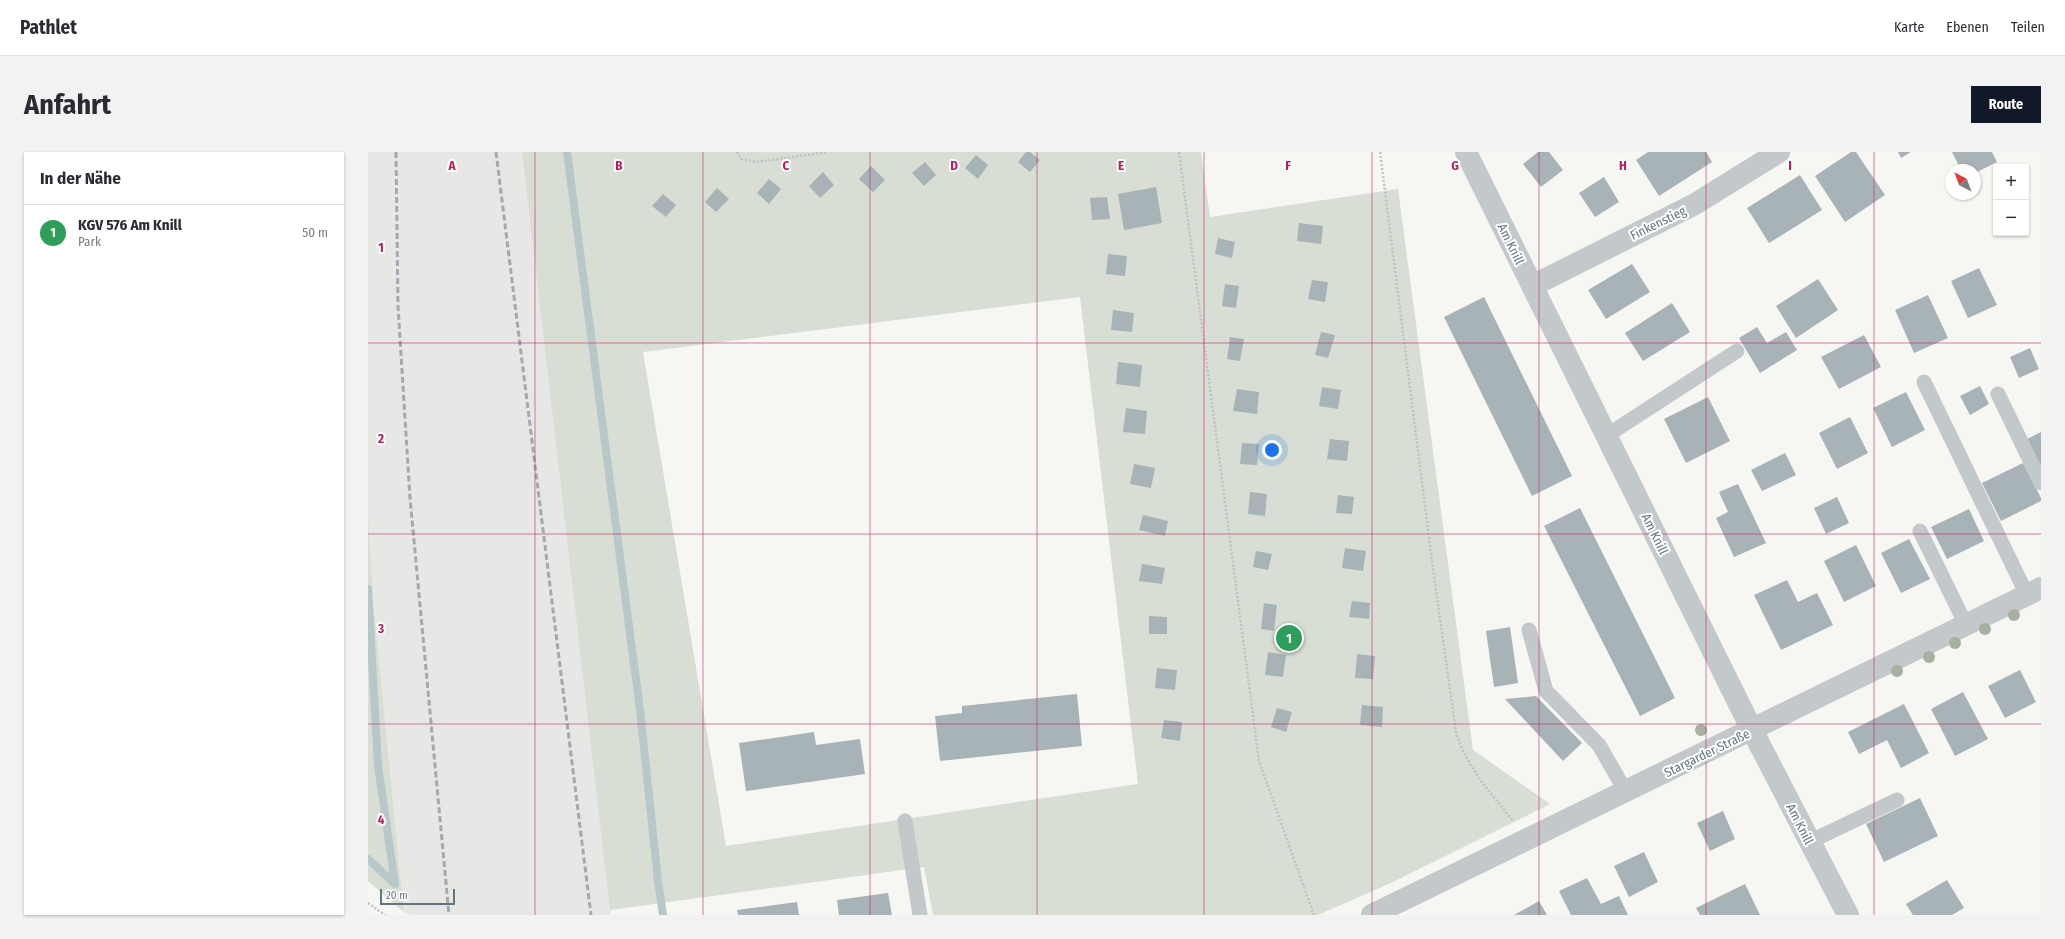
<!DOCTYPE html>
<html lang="de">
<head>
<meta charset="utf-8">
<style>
	:root { --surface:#fff; --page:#f2f2f3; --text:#2b2b33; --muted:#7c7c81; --line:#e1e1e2; --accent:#111827 }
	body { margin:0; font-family:"Fira Sans Condensed",sans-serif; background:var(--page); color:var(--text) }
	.controls { position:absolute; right:12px; top:12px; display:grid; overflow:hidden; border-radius:0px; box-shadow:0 1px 3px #0004 }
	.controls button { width:36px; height:36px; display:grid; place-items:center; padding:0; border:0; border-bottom:1px solid var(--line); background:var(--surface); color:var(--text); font:20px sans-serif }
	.compass { position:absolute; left:1577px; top:12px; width:36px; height:36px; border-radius:50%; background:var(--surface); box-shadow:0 1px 3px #0004; rotate:318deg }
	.scale { position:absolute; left:12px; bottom:10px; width:75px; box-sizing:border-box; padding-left:4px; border:2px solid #5f7680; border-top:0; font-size:11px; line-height:14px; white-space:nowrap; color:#5f7680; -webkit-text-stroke:3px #fff; paint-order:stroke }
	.you { position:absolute; left:904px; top:298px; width:14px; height:14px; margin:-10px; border:3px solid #fff; border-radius:50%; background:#1a73e8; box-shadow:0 0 0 6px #1a73e833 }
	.badge { display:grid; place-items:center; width:26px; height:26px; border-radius:50%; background:var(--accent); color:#fff; font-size:13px; font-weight:700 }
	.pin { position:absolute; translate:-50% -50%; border:2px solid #fff; box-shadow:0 1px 4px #0006 }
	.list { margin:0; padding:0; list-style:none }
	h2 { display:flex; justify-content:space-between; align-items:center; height:52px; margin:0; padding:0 16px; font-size:17px }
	h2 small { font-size:13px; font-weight:400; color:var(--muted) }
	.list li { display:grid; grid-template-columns:26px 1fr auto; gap:12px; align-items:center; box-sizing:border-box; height:56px; padding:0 16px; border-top:1px solid var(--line) }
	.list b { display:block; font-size:15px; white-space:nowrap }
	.list p { margin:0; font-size:13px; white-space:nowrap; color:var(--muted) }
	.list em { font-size:13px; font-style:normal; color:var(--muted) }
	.map { position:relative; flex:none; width:1673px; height:763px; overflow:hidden; border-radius:0px }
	header { display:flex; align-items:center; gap:24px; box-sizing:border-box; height:56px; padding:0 20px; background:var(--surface); border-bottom:1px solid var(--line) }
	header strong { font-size:19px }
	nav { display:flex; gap:22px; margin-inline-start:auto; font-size:14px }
	.intro { display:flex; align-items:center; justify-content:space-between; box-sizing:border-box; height:96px; padding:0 24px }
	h1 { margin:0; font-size:28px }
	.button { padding:10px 18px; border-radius:0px; background:var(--accent); color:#fff; font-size:14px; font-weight:700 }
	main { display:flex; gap:24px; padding:0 24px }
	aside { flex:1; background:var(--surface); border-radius:0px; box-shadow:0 1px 3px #0004 }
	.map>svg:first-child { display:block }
</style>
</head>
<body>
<header>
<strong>Pathlet</strong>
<nav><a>Karte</a><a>Ebenen</a><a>Teilen</a></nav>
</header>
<div class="intro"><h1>Anfahrt</h1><a class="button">Route</a></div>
<main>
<aside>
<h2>In der Nähe<small></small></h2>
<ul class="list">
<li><span class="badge" style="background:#2e9e5b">1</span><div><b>KGV 576 Am Knill</b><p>Park</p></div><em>50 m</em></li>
</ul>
</aside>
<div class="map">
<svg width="1673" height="763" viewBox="0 0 1673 763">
	<rect width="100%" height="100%" fill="#f6f6f2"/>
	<path fill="#e7e7e6" d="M 0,0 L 154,0 L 243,763 L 42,763 L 36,760 L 5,447 L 0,361 Z"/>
	<path fill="#d8ded3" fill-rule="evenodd" d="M 154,0 L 833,0 L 842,65 L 1030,37 L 1105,598 L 1182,652 L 1023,731 L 950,763 L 565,763 L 556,715 L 242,758 ZM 712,145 L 770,632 L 358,694 L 275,200 Z
		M 0,361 L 5,447 L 36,760 L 0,729 Z"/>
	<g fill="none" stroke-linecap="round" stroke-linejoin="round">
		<path stroke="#b8c8ca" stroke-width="8" d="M 199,0 L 272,558 L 290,729 L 295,763
			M 0,437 L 10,613 L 27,732
			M 0,707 L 27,732"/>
	</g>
	<path fill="#a7b3b7" d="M 658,0 L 662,0 L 672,8 L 662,20 L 650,10 Z
		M 1170,0 L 1181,0 L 1195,18 L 1173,35 L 1155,12 Z
		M 1280,0 L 1338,0 L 1344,10 L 1291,44 L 1268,8 Z
		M 1483,0 L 1488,0 L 1517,43 L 1477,70 L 1447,24 Z
		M 1530,0 L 1543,0 L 1533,6 Z
		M 1584,0 L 1624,0 L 1629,10 L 1607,21 L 1607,18 L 1593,18 Z
		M 608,3 L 620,13 L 610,27 L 597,16 Z
		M 557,10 L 568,23 L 556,34 L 544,21 Z
		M 503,14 L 517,28 L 505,40 L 491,27 Z
		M 455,20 L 466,33 L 452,46 L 441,34 Z
		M 1432,23 L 1454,58 L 1401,91 L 1379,56 Z
		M 1236,25 L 1251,50 L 1227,65 L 1211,41 Z
		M 401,27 L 413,37 L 401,52 L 389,41 Z
		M 788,35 L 794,71 L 756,78 L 750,42 Z
		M 349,36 L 361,47 L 348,60 L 337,50 Z
		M 295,42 L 308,53 L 298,65 L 284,54 Z
		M 739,45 L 742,67 L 724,68 L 722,46 Z
		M 931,71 L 955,74 L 953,92 L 929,89 Z
		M 850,86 L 867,90 L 864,106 L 847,102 Z
		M 740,102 L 759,104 L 757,124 L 738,122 Z
		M 1264,112 L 1282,140 L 1238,167 L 1220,138 Z
		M 1611,116 L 1629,153 L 1600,166 L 1583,129 Z
		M 1450,127 L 1470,158 L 1428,186 L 1408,154 Z
		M 944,128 L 960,130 L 957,150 L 940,147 Z
		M 857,132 L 871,134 L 868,156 L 854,154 Z
		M 1560,143 L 1580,186 L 1546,201 L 1527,158 Z
		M 1116,145 L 1204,324 L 1164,344 L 1076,165 Z
		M 1304,151 L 1322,180 L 1275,209 L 1257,181 Z
		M 745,158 L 766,161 L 764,180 L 743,178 Z
		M 1389,175 L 1399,191 L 1418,180 L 1429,198 L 1392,221 L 1371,186 Z
		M 953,180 L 967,183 L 960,206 L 947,203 Z
		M 1496,183 L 1513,215 L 1471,237 L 1453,205 Z
		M 862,185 L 876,187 L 872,209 L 859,207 Z
		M 1662,196 L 1671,217 L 1651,226 L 1642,205 Z
		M 750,210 L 774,213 L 772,235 L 748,232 Z
		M 1612,234 L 1621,252 L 1602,263 L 1592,244 Z
		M 954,235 L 973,238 L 970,257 L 951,254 Z
		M 869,237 L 891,240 L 889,262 L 865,259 Z
		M 1538,240 L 1557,278 L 1524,295 L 1505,256 Z
		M 1340,245 L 1362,289 L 1318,311 L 1296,267 Z
		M 758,256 L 779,259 L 777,282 L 755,280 Z
		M 1482,265 L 1500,301 L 1469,317 L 1451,281 Z
		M 1673,280 L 1673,321 L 1657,288 Z
		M 962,287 L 981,289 L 979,309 L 959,307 Z
		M 874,291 L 891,292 L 889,313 L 872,312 Z
		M 1417,301 L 1428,323 L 1394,339 L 1383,318 Z
		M 1655,311 L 1673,346 L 1673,349 L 1633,369 L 1614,331 Z
		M 766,312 L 787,316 L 783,336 L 762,332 Z
		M 1370,332 L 1398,391 L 1366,405 L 1348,366 L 1360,360 L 1351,340 Z
		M 882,340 L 899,342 L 897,364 L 880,362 Z
		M 970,343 L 986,345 L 984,362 L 968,361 Z
		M 1469,345 L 1481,371 L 1458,382 L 1446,356 Z
		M 1212,356 L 1307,546 L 1272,564 L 1176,374 Z
		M 1601,357 L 1616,389 L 1579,407 L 1563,375 Z
		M 775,363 L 800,369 L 797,384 L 771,378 Z
		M 1541,387 L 1562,427 L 1533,441 L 1513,401 Z
		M 1488,393 L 1508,434 L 1476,450 L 1456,409 Z
		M 977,396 L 998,399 L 995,419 L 974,416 Z
		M 888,399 L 904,402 L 900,418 L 885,415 Z
		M 774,412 L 797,416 L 794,432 L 771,429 Z
		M 1419,428 L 1430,450 L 1449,441 L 1465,473 L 1413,498 L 1386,443 Z
		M 984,449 L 1002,451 L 1001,467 L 981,465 Z
		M 896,451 L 909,453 L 906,479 L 893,477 Z
		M 781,464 L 799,465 L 799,482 L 781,482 Z
		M 1142,475 L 1150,531 L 1126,535 L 1118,479 Z
		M 900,500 L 918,503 L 915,525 L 897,523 Z
		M 989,502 L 1007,504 L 1005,527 L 987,526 Z
		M 789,516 L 809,518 L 807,538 L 787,536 Z
		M 1652,518 L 1668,550 L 1637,566 L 1620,534 Z
		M 1595,540 L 1620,587 L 1587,604 L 1563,557 Z
		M 709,542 L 714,594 L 572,609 L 567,564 L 594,561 L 594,554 Z
		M 1168,544 L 1214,591 L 1195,609 L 1137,547 Z
		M 1536,552 L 1561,601 L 1533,616 L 1519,588 L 1491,602 L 1480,580 Z
		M 994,553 L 1015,555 L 1014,575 L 992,573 Z
		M 909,556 L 924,560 L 918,580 L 903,575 Z
		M 796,568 L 814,570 L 812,589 L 793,586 Z
		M 446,580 L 448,593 L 492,587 L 497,622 L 378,639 L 371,591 Z
		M 1552,646 L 1570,684 L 1516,710 L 1498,672 Z
		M 1355,659 L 1367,687 L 1342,699 L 1329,671 Z
		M 1276,700 L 1290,730 L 1261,745 L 1246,714 Z
		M 1219,726 L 1233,752 L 1251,744 L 1260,763 L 1203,763 L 1191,739 Z
		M 1579,728 L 1596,756 L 1584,763 L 1545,763 L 1538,752 Z
		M 1377,732 L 1392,763 L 1332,763 L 1328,756 Z
		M 520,741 L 524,763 L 471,763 L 469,748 Z
		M 1171,749 L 1179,763 L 1146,763 Z
		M 429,750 L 431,763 L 370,763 L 369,758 Z"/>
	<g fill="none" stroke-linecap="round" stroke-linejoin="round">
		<path stroke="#bfc1c3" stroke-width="2.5" stroke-dasharray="2 2" stroke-linecap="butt" d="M 369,0 L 373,7 L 388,10 L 460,0
			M 811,0 L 891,609 L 946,763
			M 1012,0 L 1064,409 L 1088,580 C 1098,615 1123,641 1145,669
			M 0,751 L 17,763"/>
		<path stroke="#c3c8cb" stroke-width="15" d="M 1556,230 L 1659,443
			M 1630,242 L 1673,331
			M 1238,284 L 1369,199
			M 1552,379 L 1598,473
			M 1161,478 L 1178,539 L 1231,593 L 1258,640
			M 537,669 L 552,763
			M 1441,690 L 1529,648"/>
		<path stroke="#c3c8cb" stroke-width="22" d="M 1098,0 L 1384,578 L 1480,763
			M 1164,134 L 1327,52 L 1411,0
			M 1004,763 L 1673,436"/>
		<path stroke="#a1aaae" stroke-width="3" stroke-dasharray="6 3" stroke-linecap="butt" d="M 28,0 L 30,154 L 42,346 L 81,763
			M 128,0 L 223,763"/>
	</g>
	<g fill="#a7b0a1">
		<circle cx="1646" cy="463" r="6"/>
		<circle cx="1617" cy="477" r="6"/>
		<circle cx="1587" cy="491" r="6"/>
		<circle cx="1561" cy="505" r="6"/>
		<circle cx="1529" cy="519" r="6"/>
		<circle cx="1333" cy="578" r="6"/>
	</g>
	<path fill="none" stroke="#c2185b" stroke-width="1" stroke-opacity="0.55" d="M 167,0 L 167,763M 335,0 L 335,763M 502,0 L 502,763M 669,0 L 669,763M 836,0 L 836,763M 1004,0 L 1004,763M 1171,0 L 1171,763M 1338,0 L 1338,763M 1506,0 L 1506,763M 0,191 L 1673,191M 0,382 L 1673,382M 0,572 L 1673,572"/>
	<g text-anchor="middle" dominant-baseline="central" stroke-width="4" stroke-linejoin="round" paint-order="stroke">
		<g font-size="13" fill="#5f7680" stroke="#fff">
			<text transform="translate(1290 71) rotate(-26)">Finkenstieg</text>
			<text transform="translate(1143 92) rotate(64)">Am Knill</text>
			<text transform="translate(1287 382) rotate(64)">Am Knill</text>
			<text transform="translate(1339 601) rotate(-26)">Stargarder Straße</text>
			<text transform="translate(1432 672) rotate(63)">Am Knill</text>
		</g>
	</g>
	<g font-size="13" text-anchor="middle" font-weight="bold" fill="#c2185b" stroke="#fff" stroke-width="4" stroke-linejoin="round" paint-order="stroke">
		<text x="84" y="18">A</text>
		<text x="251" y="18">B</text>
		<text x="418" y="18">C</text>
		<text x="586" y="18">D</text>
		<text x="753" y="18">E</text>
		<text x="920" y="18">F</text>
		<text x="1087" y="18">G</text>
		<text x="1255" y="18">H</text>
		<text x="1422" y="18">I</text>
		<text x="13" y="100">1</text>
		<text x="13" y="291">2</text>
		<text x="13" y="481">3</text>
		<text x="13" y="672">4</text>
	</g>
</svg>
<div class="controls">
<button>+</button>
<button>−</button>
</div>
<svg class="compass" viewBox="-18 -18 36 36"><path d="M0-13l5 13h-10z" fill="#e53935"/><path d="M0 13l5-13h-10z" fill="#7c7c81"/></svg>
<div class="scale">20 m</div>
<div class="you"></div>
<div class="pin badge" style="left:921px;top:486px;background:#2e9e5b">1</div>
</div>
</main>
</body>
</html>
